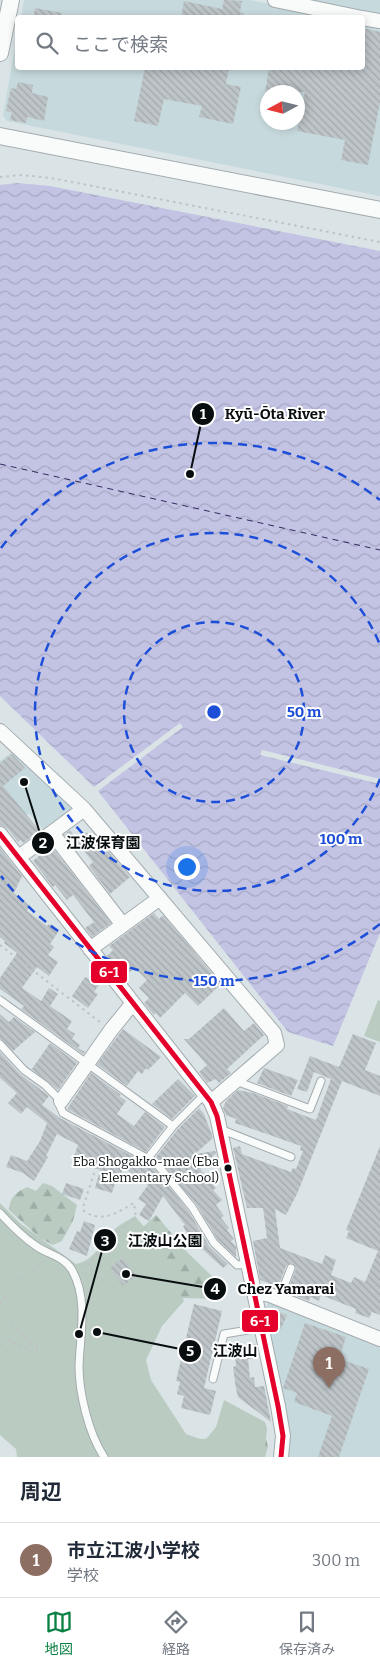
<!DOCTYPE html>
<html lang="ja">
<head>
<meta charset="utf-8">
<style>
	:root { --surface:#fff; --page:#f2f2f3; --text:#1f2937; --muted:#747a83; --line:#e0e1e3; --accent:#0b8043 }
	body { margin:0; font-family:Bitter,"Noto Sans JP",serif; background:var(--page); color:var(--text) }
	.compass { position:absolute; left:260px; top:85px; width:45px; height:45px; border-radius:50%; background:var(--surface); box-shadow:0 2px 8px #0003; rotate:263deg }
	.you { position:absolute; left:186px; top:866px; width:18px; height:18px; margin:-12px; border:4px solid #fff; border-radius:50%; background:#1a73e8; box-shadow:0 0 0 8px #1a73e833 }
	.badge { display:grid; place-items:center; width:32px; height:32px; border-radius:50%; background:var(--accent); color:#fff; font-size:16px; font-weight:700 }
	.pin { position:absolute; translate:-50% -41px; filter:drop-shadow(0 1px 2px #0008) }
	.pin::after { content:''; position:absolute; top:26px; width:18px; height:15px; background:inherit; clip-path:polygon(0 0,100% 0,50% 100%) }
	.list { margin:0; padding:0; list-style:none }
	h2 { display:flex; justify-content:space-between; align-items:center; height:65px; margin:0; padding:0 20px; font-size:21px }
	h2 small { font-size:16px; font-weight:400; color:var(--muted) }
	.list li { display:grid; grid-template-columns:32px 1fr auto; gap:15px; align-items:center; box-sizing:border-box; height:75px; padding:0 20px; border-top:1px solid var(--line) }
	.list b { display:block; font-size:19px; white-space:nowrap }
	.list p { margin:0; font-size:16px; white-space:nowrap; color:var(--muted) }
	.list em { font-size:16px; font-style:normal; color:var(--muted) }
	.icon { flex:none; width:28px; height:28px; fill:none; stroke:currentColor; stroke-width:2; stroke-linecap:round; stroke-linejoin:round }
	.map { position:relative; flex:none; width:380px; height:1457px; overflow:hidden }
	.search { position:absolute; background:var(--surface); box-shadow:0 2px 8px #0003; left:15px; right:15px; top:15px; height:55px; display:flex; align-items:center; gap:12px; box-sizing:border-box; padding:0 18px; border-radius:5px; color:var(--muted); font-size:19px }
	.sheet { height:140px; background:var(--surface) }
	nav { display:flex; justify-content:space-around; align-items:center; box-sizing:border-box; height:70px; border-top:1px solid var(--line); background:var(--surface); font-size:14px; color:var(--muted) }
	nav a { display:grid; justify-items:center; gap:2px }
	nav .on { color:var(--accent) }
	.map>svg:first-child { display:block }
</style>
</head>
<body>
<div class="map">
<svg width="380" height="1457" viewBox="0 0 380 1457">
	<defs>
		<pattern id="forest-firs" width="22" height="20" patternUnits="userSpaceOnUse" patternTransform="scale(1.25)"><rect width="22" height="20" fill="#bacbc2"/><path d="M5 1l3.5 6h-7zM16 11l3.5 6h-7z" fill="#9eada6"/></pattern>
		<pattern id="water-waves" width="16" height="10" patternUnits="userSpaceOnUse" patternTransform="scale(1.25)"><rect width="16" height="10" fill="#c3c4e4"/><path d="M0 5q4-4 8 0t8 0" fill="none" stroke="#a6a7c3"/></pattern>
		<pattern id="building-back-hatch" width="6" height="6" patternUnits="userSpaceOnUse" patternTransform="scale(1.25)"><rect width="6" height="6" fill="#bec5c8"/><path d="M-1 5l2 2M0 0l6 6M5-1l2 2" fill="none" stroke="#a2a8ab"/></pattern>
	</defs>
	<rect width="100%" height="100%" fill="#dae4e7"/>
	<path fill="#c6d9dd" fill-rule="evenodd" d="M 24,0 L 249,0 L 337,17 L 21,18 Z
		M 300,0 L 380,0 L 380,16 Z
		M 363,23 L 380,26 L 380,196 L 7,121 L 3,115 L 17,37 L 18,68 L 362,68 ZM 268,92 L 298,92 L 298,122 L 268,122 Z
		M 13,751 L 71,803 L 71,812 L 45,831 L 29,813 L 6,831 L 0,823 L 0,761 Z
		M 270,1301 L 380,1345 L 380,1457 L 285,1457 L 263,1311 Z"/>
	<path fill="url(#forest-firs)" d="M 43,1183 L 52,1186 L 77,1205 L 73,1221 L 62,1241 L 53,1245 L 40,1238 L 9,1210 C 10,1197 15,1193 27,1187 L 36,1191 Z
		M 156,1215 L 187,1252 L 218,1282 L 220,1299 L 183,1298 L 170,1309 L 152,1342 L 145,1361 L 150,1380 L 183,1438 L 206,1439 L 264,1430 L 268,1447 L 265,1457 L 169,1457 L 95,1272 Z"/>
	<path fill="#bacbc2" d="M 378,1000 L 380,1001 L 380,1042 L 364,1036 Z
		M 0,1203 L 21,1224 L 76,1264 C 93,1261 101,1244 112,1232 C 118,1225 127,1221 135,1216 L 151,1235 L 184,1301 L 162,1326 L 146,1360 L 151,1380 L 186,1434 L 203,1440 L 207,1438 L 216,1427 L 224,1400 L 265,1422 L 267,1429 L 264,1457 L 17,1457 L 16,1449 L 0,1435 Z"/>
	<path fill="url(#water-waves)" d="M 18,183 L 50,186 L 380,251 L 380,779 L 262,750 L 260,755 L 380,784 L 380,933 L 333,1046 L 288,1032 L 98,791 L 183,727 L 180,723 L 94,787 L 0,696 L 0,185 Z"/>
	<g fill="none" stroke-linecap="round" stroke-linejoin="round">
		<path stroke="#322a5f" stroke-width="1" stroke-dasharray="6 5" stroke-linecap="butt" d="M 0,464 L 380,550"/>
	</g>
	<path fill="url(#building-back-hatch)" d="M 224,0 L 242,1 L 240,12 L 244,13 L 243,18 L 181,18 L 184,1 L 222,9 Z
		M 35,8 L 62,13 L 61,18 L 33,18 Z
		M 362,28 L 380,32 L 380,102 L 368,165 L 341,160 L 345,140 L 297,131 L 305,92 L 265,92 L 269,68 L 362,68 Z
		M 145,68 L 229,68 L 226,84 L 241,87 L 233,124 L 199,117 L 202,106 L 164,99 L 158,126 L 134,121 Z
		M 18,82 L 33,85 L 32,93 L 48,97 L 44,121 L 27,117 L 26,123 L 10,120 L 12,112 L 6,111 L 11,88 L 16,89 Z
		M 12,754 L 25,768 L 3,786 L 40,831 L 23,843 L 21,840 L 18,842 L 7,828 L 0,825 L 0,763 Z
		M 70,830 L 76,838 L 71,843 L 64,835 Z
		M 87,832 L 105,853 L 108,851 L 130,877 L 110,894 L 89,866 L 93,862 L 76,842 Z
		M 51,846 L 111,923 L 92,937 L 85,928 L 94,922 L 73,895 L 67,900 L 55,885 L 53,887 L 33,861 Z
		M 0,848 L 22,876 L 14,893 L 30,906 L 27,911 L 47,926 L 49,924 L 59,931 L 50,944 L 54,947 L 48,955 L 58,962 L 49,976 L 37,967 L 22,988 L 41,1001 L 49,988 L 58,994 L 50,1006 L 72,1021 L 67,1029 L 75,1034 L 72,1039 L 80,1045 L 78,1048 L 85,1052 L 83,1054 L 21,1009 L 24,1006 L 0,989 L 0,978 L 17,953 L 4,943 L 5,941 L 0,937 Z
		M 154,913 L 159,919 L 163,915 L 221,984 L 198,1006 L 185,993 L 160,1018 L 156,1013 L 154,1015 L 144,1003 L 149,998 L 139,988 L 147,980 L 135,968 L 127,974 L 118,962 L 114,965 L 107,956 L 113,950 L 109,946 Z
		M 95,969 L 103,979 L 94,992 L 98,994 L 88,1008 L 72,996 L 85,977 L 89,979 Z
		M 224,1008 L 244,1031 L 254,1023 L 264,1035 L 227,1069 L 231,1073 L 219,1083 L 216,1079 L 207,1083 L 199,1072 L 207,1065 L 184,1039 L 189,1039 Z
		M 0,1014 L 9,1022 L 14,1017 L 35,1032 L 13,1051 L 0,1039 Z
		M 123,1029 L 161,1057 L 148,1070 L 146,1068 L 142,1074 L 138,1071 L 127,1086 L 97,1064 Z
		M 353,1034 L 376,1043 L 365,1070 L 380,1076 L 380,1096 L 342,1081 L 297,1194 L 286,1215 L 275,1209 L 280,1248 L 322,1264 L 325,1255 L 336,1260 L 331,1275 L 351,1283 L 354,1277 L 365,1282 L 378,1251 L 346,1238 L 349,1231 L 346,1230 L 380,1146 L 380,1315 L 372,1312 L 369,1318 L 355,1313 L 356,1309 L 321,1295 L 319,1301 L 310,1297 L 309,1301 L 287,1292 L 296,1269 L 292,1263 L 286,1266 L 278,1287 L 260,1280 L 253,1241 L 267,1238 L 263,1208 L 247,1208 L 233,1148 L 240,1146 L 242,1154 L 291,1172 L 293,1168 L 296,1169 L 303,1151 L 300,1150 L 301,1146 L 235,1123 L 236,1119 L 226,1115 L 223,1108 L 226,1101 L 238,1090 L 253,1093 L 288,1106 L 287,1109 L 316,1120 L 331,1079 L 314,1072 L 307,1092 L 297,1089 L 310,1056 L 339,1067 Z
		M 50,1043 L 77,1063 L 58,1090 L 32,1069 Z
		M 0,1052 L 20,1074 L 49,1096 L 42,1105 L 60,1118 L 153,1167 L 188,1210 L 209,1246 L 228,1264 L 223,1268 L 200,1247 L 192,1236 L 189,1237 L 183,1226 L 185,1225 L 163,1196 L 149,1221 L 139,1215 L 146,1204 L 138,1199 L 148,1185 L 123,1167 L 121,1175 L 118,1174 L 112,1193 L 95,1188 L 100,1170 L 73,1159 L 78,1145 L 57,1134 L 46,1156 L 48,1157 L 34,1181 L 23,1173 L 6,1167 L 11,1155 L 27,1161 L 40,1141 L 47,1123 L 27,1107 L 21,1114 L 8,1103 L 17,1093 L 0,1078 Z
		M 264,1068 L 298,1080 L 291,1096 L 257,1083 Z
		M 91,1073 L 121,1095 L 119,1096 L 126,1101 L 117,1114 L 134,1126 L 145,1112 L 165,1127 L 146,1152 L 67,1109 Z
		M 178,1079 L 195,1096 L 172,1119 L 152,1104 Z
		M 199,1108 L 204,1114 L 213,1138 L 195,1154 L 215,1151 L 216,1153 L 200,1169 L 216,1188 L 213,1190 L 222,1200 L 216,1205 L 224,1216 L 221,1218 L 229,1228 L 227,1230 L 234,1239 L 231,1241 L 236,1247 L 236,1257 L 218,1240 L 196,1204 L 156,1157 L 177,1130 Z
		M 66,1183 L 84,1189 L 80,1200 L 62,1194 Z
		M 84,1221 L 95,1225 L 87,1256 L 69,1249 L 77,1231 L 80,1232 Z
		M 123,1258 L 136,1276 L 123,1286 L 110,1268 Z
		M 194,1304 L 222,1311 L 204,1388 L 216,1391 L 210,1415 L 181,1408 L 184,1396 L 177,1394 L 180,1382 L 176,1381 Z
		M 275,1310 L 287,1315 L 281,1329 L 270,1325 Z
		M 305,1323 L 346,1337 L 339,1359 L 369,1369 L 339,1457 L 318,1457 L 332,1416 L 294,1402 L 297,1393 L 283,1388 Z
		M 256,1344 L 258,1358 L 248,1359 L 250,1378 L 254,1377 L 255,1387 L 264,1386 L 271,1422 L 238,1397 L 236,1389 L 233,1367 L 236,1366 L 235,1355 L 239,1354 L 238,1347 Z"/>
	<g fill="none" stroke-linecap="round" stroke-linejoin="round">
		<defs>
			<path id="service" d="M 0,1000 L 173,1126
				M 0,1044 L 24,1070 L 45,1085 L 61,1101 L 59,1104 L 63,1113 L 156,1163 L 192,1207 L 214,1243 L 237,1265 L 248,1264
				M 236,1081 L 310,1109 L 321,1081
				M 220,1129 L 291,1157
				M 148,1158 L 173,1126 L 205,1094
				M 0,1213 C 11,1225 23,1237 36,1246 C 49,1255 66,1257 73,1272 C 88,1300 80,1336 79,1366 C 79,1394 89,1434 104,1457
				M 279,1299 L 291,1268
				M 213,1379 L 224,1334 L 261,1328"/>
			<path id="minor" d="M 275,0 L 362,18
				M 362,18 L 380,21
				M 0,731 L 84,809 L 274,1033 L 277,1045 L 211,1102
				M 52,833 L 123,925
				M 0,834 L 211,1102 L 217,1116 L 278,1406 L 283,1436 L 281,1457
				M 19,857 L 84,809
				M 90,949 L 160,898
				M 61,1101 L 111,1030 L 133,1003
				M 255,1292 L 270,1295 L 380,1339"/>
			<path id="tertiary" d="M 0,53 L 11,0
				M 0,136 L 380,210"/>
		</defs>
		<use href="#service" stroke="#a4abae" stroke-width="9"/>
		<use href="#minor" stroke="#a4abae" stroke-width="16"/>
		<use href="#tertiary" stroke="#a4abae" stroke-width="18"/>
		<path stroke="#bfc2c4" stroke-width="2" stroke-dasharray="2.5 4" stroke-linecap="butt" d="M 0,177 L 22,175 L 51,178 L 380,242
			M 0,945 L 101,1023
			M 90,1263 L 93,1275
			M 81,1267 L 90,1263 L 111,1236 L 136,1218 L 134,1203 C 118,1212 102,1224 84,1211 L 83,1207 L 103,1146
			M 84,1274 L 93,1275 L 113,1287
			M 0,1304 L 14,1285 L 45,1260
			M 0,1317 L 39,1348 L 35,1353 L 4,1338 L 0,1347"/>
		<use href="#service" stroke="#f9fbfb" stroke-width="7"/>
		<use href="#minor" stroke="#f9fbfb" stroke-width="14"/>
		<use href="#tertiary" stroke="#f9fbfb" stroke-width="16"/>
		<defs>
			<path id="bus-1" d="M 0,834 L 211,1102 L 217,1116 L 278,1406 L 283,1436 L 281,1457"/>
		</defs>
		<use href="#bus-1" stroke="#fff" stroke-width="9"/>
		<use href="#bus-1" stroke="#e4002b" stroke-width="5"/>
	</g>
	<g fill="none" stroke="#1d4ed8" stroke-width="2.5" stroke-dasharray="9 6">
		<circle cx="214" cy="712" r="90"/>
		<path d="M380 779A179 179 0 1 1 380 645"/>
		<path d="M380 924A269 269 0 0 1 1 876M1 548A269 269 0 0 1 380 500"/>
	</g>
	<circle fill="#080e10" stroke="#fff" stroke-width="2" cx="228" cy="1168" r="4.5"/>
	<g text-anchor="middle" dominant-baseline="central" stroke-width="4" stroke-linejoin="round" paint-order="stroke">
		<g font-size="13" fill="#080e10" stroke="#fff" text-anchor="end">
			<text x="219" y="1161">Eba Shogakko-mae (Eba<tspan x="219" dy="16">Elementary School)</tspan></text>
		</g>
	</g>
	<circle cx="214" cy="712" r="8" fill="#1d4ed8" stroke="#fff" stroke-width="2.5"/>
	<g font-size="15" text-anchor="middle" font-weight="bold" fill="#1d4ed8" stroke="#fff" stroke-width="4" stroke-linejoin="round" paint-order="stroke">
		<text x="304" y="717">50 m</text>
		<text x="341" y="844">100 m</text>
		<text x="214" y="986">150 m</text>
	</g>
	<path fill="none" stroke="#080e10" stroke-width="2" d="M190 474L203 414M24 782L43 843M79 1334L105 1240M126 1274L215 1289M97 1332L190 1351"/>
	<g fill="#080e10" stroke="#fff" stroke-width="2">
		<circle cx="190" cy="474" r="5"/>
		<circle cx="24" cy="782" r="5"/>
		<circle cx="79" cy="1334" r="5"/>
		<circle cx="126" cy="1274" r="5"/>
		<circle cx="97" cy="1332" r="5"/>
		<circle cx="203" cy="414" r="12"/>
		<circle cx="43" cy="843" r="12"/>
		<circle cx="105" cy="1240" r="12"/>
		<circle cx="215" cy="1289" r="12"/>
		<circle cx="190" cy="1351" r="12"/>
	</g>
	<g font-size="15" text-anchor="middle" font-weight="bold" fill="#fff">
		<text x="203" y="419">1</text>
		<text x="43" y="848">2</text>
		<text x="105" y="1246">3</text>
		<text x="215" y="1294">4</text>
		<text x="190" y="1356">5</text>
	</g>
	<g font-size="15" text-anchor="middle" font-weight="bold" fill="#080e10" stroke="#fff" stroke-width="4" stroke-linejoin="round" paint-order="stroke">
		<text x="275" y="419">Kyū-Ōta River</text>
		<text x="103" y="848">江波保育園</text>
		<text x="165" y="1246">江波山公園</text>
		<text x="286" y="1294">Chez Yamarai</text>
		<text x="235" y="1356">江波山</text>
	</g>
	<g stroke="#fff" stroke-width="2">
		<rect x="90" y="960" width="38" height="24" rx="5" fill="#e4002b"/>
		<rect x="241" y="1309" width="38" height="24" rx="5" fill="#e4002b"/>
	</g>
	<g font-size="14" text-anchor="middle" font-weight="bold" fill="#fff">
		<text x="109" y="977">6-1</text>
		<text x="260" y="1326">6-1</text>
	</g>
</svg>
<svg class="compass" viewBox="-18 -18 36 36"><path d="M0-13l5 13h-10z" fill="#e53935"/><path d="M0 13l5-13h-10z" fill="#747a83"/></svg>
<div class="you"></div>
<div class="pin badge" style="left:329px;top:1388px;background:#8d6e63">1</div>
<div class="search"><svg class="icon" aria-label="search" viewBox="0 0 24 24"><circle cx="10" cy="10" r="6"/><path d="M15 15l6 6"/></svg>ここで検索</div>
</div>
<section class="sheet">
<h2>周辺<small></small></h2>
<ul class="list">
<li><span class="badge" style="background:#8d6e63">1</span><div><b>市立江波小学校</b><p>学校</p></div><em>300 m</em></li>
</ul>
</section>
<nav>
<a class="on"><svg class="icon" aria-label="map" viewBox="0 0 24 24"><path d="M3 6l6-2 6 2 6-2v14l-6 2-6-2-6 2zM9 4v14M15 6v14"/></svg>地図</a>
<a><svg class="icon" aria-label="directions" viewBox="0 0 24 24"><path d="M12 3l9 9-9 9-9-9zM9 14v-3h6M13 9l2 2-2 2"/></svg>経路</a>
<a><svg class="icon" aria-label="saved" viewBox="0 0 24 24"><path d="M7 4h10v16l-5-4-5 4z"/></svg>保存済み</a>
</nav>
</body>
</html>
